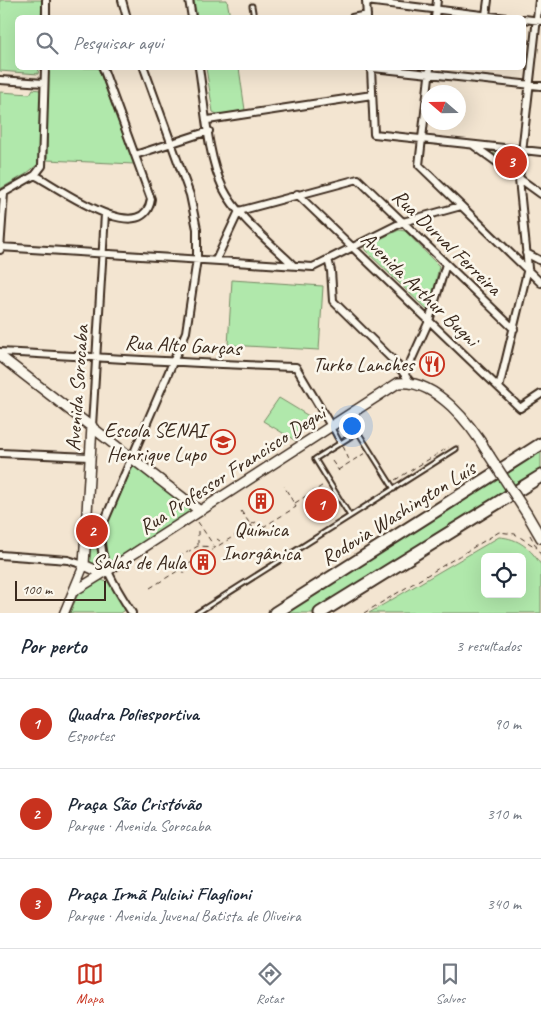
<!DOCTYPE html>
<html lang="pt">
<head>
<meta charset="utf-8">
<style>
	:root { --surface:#fff; --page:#f2f2f3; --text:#1f2937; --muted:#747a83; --line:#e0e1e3; --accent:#c8321e }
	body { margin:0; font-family:Caveat,sans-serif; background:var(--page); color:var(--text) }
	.controls { position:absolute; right:15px; bottom:15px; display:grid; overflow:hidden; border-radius:8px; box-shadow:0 5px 20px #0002 }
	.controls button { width:45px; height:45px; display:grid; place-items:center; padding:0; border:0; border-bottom:1px solid var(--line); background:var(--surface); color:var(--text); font:25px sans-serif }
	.compass { position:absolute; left:421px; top:85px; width:45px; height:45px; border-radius:50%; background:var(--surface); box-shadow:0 5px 20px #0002; rotate:290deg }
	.scale { position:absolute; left:15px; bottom:12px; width:91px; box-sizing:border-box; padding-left:5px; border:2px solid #3b2a1e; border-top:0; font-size:14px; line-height:18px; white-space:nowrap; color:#3b2a1e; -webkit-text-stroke:4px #fbf7ec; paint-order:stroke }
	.you { position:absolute; left:351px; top:425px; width:18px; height:18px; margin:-12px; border:4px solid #fff; border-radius:50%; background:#1a73e8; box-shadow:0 0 0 8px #1a73e833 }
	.badge { display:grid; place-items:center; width:32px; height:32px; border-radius:50%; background:var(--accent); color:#fff; font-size:16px; font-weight:700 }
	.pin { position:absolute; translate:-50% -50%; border:2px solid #fff; box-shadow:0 1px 5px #0006 }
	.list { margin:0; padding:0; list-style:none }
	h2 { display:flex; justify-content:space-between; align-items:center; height:65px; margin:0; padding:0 20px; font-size:21px }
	h2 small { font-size:16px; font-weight:400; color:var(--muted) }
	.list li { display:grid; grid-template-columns:32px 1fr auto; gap:15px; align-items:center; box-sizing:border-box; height:90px; padding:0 20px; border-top:1px solid var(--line) }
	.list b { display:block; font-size:19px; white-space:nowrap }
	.list p { margin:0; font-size:16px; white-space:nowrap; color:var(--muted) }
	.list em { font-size:16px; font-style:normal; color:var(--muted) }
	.icon { flex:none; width:28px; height:28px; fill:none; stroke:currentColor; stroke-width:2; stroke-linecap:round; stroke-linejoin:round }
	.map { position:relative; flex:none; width:541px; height:613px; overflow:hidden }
	.search { position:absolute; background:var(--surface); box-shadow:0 5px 20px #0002; left:15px; right:15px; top:15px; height:55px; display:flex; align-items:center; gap:12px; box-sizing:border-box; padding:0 18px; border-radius:8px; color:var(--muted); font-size:19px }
	.sheet { height:335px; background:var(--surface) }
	nav { display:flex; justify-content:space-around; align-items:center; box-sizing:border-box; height:70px; border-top:1px solid var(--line); background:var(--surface); font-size:14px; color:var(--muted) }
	nav a { display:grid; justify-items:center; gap:2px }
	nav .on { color:var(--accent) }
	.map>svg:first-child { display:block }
</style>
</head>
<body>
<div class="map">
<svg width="541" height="613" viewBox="0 0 541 613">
	<rect width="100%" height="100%" fill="#f3e5d1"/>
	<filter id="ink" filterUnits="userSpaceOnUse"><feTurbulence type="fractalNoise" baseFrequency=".02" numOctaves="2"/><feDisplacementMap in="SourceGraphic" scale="10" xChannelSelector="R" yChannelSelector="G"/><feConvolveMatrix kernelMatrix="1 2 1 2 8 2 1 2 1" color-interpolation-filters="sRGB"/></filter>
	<g filter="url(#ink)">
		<path fill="#b0e8ab" stroke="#768964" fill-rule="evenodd" d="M 0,0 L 42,0 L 41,17 L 18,18 L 18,68 L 39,68 L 38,74 L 0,71 Z
			M 194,0 L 227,0 L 230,17 L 197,17 Z
			M 48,68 L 98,68 L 134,164 L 47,160 Z
			M 206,68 L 239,68 L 245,110 L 219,115 L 213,112 Z
			M 33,89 L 40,90 L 41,94 L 38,164 L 26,174 L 0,189 L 0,92 L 30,94 Z
			M 493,153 L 517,154 L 515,169 Z
			M 399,230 L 405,231 L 439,266 L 430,310 L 427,310 L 365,250 L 365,246 Z
			M 232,280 L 323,286 L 319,350 L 228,345 Z
			M 279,398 L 312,418 L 296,441 L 263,421 Z
			M 541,449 L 541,472 L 313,613 L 281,613 Z
			M 135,466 L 191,509 L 190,512 L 128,551 L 110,566 L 104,548 L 104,532 L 132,468 Z
			M 89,527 L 96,529 L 95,544 L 102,563 L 101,568 L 92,566 L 88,561 Z
			M 499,537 C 519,538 531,549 541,565 L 541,613 L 369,613 ZM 485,557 L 522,557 L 522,594 L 485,594 Z
			M 101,580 L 110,583 L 126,609 L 120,613 L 70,613 L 78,594 Z"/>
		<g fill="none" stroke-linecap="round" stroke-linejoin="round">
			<defs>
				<path id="service" d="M 252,6 L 254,18
					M 332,428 L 340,443
					M 350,516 L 315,459 L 358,432 L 394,489
					M 197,613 L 456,449"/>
				<path id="minor" d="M 122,0 L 127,18
					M 189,0 L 192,18
					M 366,0 L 367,18
					M 366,1 L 507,18
					M 486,15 L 488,0
					M 46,18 L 46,0
					M 352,18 L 367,15
					M 435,18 L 437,0
					M 524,19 L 541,21
					M 199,68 C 205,105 207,155 223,188 C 238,218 270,242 293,265
					M 371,68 L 374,134 L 541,152
					M 373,68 L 541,86
					M 430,68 L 419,165 L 541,283
					M 0,80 L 44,83
					M 208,120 L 372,95
					M 473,145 L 541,194
					M 135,155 L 209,131
					M 35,175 C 57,187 143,250 151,199 L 103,68
					M 297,194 L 520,408 L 541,394
					M 0,195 L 35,175 L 42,166 L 45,68
					M 0,247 L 313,267 L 403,222 L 461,206
					M 0,250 L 4,193
					M 526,253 L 541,261
					M 328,259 L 331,271 L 333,301 L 395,362 L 411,383
					M 216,260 L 239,211 L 358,179 L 514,329
					M 0,352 C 99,357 197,364 296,367 L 331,426
					M 405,374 L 429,321 L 446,264
					M 499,388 L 528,268 L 519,179 L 539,0
					M 92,426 L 105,214
					M 0,453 L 89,457
					M 0,555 L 68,560 L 84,565
					M 132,613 C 115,586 98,562 101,529 L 186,332 L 197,259 L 197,229 L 190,195 L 144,68"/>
				<path id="tertiary" d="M 73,592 L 107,571
					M 64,613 L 84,565"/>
				<path id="secondary" d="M 0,356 L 200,511
					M 92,426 L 84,565 L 95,570 L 107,571 L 398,383 C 436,378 472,426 489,455
					M 527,514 L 541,538"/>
				<path id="motorway" d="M 275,613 L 541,444
					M 320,613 L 541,476"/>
			</defs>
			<use href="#service" stroke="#3b2a1e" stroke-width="7"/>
			<use href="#minor" stroke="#3b2a1e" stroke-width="10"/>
			<use href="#tertiary" stroke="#3b2a1e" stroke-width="11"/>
			<use href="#secondary" stroke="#3b2a1e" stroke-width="12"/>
			<use href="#motorway" stroke="#3b2a1e" stroke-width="15"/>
			<path stroke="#3b2a1e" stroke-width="1" stroke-dasharray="5 4" stroke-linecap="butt" d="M 343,446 L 350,462
				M 332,461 L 339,471
				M 338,470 L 365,453
				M 395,480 L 449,447
				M 295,503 L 325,484
				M 241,511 L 255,531
				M 198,522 L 214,546
				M 252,524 L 256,522
				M 255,532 L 296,507 L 284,486
				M 530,535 L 541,555
				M 217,539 L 220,541
				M 198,545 L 198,530 L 201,528
				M 185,574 L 180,566 L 179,557 L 198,546 L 216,547
				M 150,588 L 252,525
				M 364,613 L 499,532 L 515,534 L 537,548"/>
			<use href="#service" stroke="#fbf7ec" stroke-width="3"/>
			<use href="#minor" stroke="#fbf7ec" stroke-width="6"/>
			<use href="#tertiary" stroke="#fbf7ec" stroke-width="8"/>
			<use href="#secondary" stroke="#fbf7ec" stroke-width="9"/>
			<use href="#motorway" stroke="#fbf7ec" stroke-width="11"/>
			<defs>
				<path id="secondary-bridge" d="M 489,455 L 527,514"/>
			</defs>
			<use href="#secondary-bridge" stroke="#3b2a1e" stroke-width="12" stroke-linecap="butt"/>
			<use href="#secondary-bridge" stroke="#fbf7ec" stroke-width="9"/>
		</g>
	</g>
	<defs>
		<symbol id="restaurant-ring" viewBox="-11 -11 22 22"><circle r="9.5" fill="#fbf7ec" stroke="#c8321e" stroke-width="1.5"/><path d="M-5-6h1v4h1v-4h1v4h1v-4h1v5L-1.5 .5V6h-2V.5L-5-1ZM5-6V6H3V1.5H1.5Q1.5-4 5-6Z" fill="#c8321e"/></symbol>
		<symbol id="university-ring" viewBox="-11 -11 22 22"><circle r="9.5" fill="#fbf7ec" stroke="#c8321e" stroke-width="1.5"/><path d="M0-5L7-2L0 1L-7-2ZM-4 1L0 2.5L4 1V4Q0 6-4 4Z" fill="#c8321e"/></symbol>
		<symbol id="building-ring" viewBox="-11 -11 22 22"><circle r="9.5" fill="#fbf7ec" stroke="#c8321e" stroke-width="1.5"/><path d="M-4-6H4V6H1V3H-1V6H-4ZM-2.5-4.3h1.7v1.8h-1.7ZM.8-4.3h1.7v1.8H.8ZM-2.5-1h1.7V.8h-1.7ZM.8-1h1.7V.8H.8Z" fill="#c8321e"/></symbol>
	</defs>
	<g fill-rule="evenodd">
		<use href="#restaurant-ring" x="418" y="350" width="28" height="28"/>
		<use href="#university-ring" x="209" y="428" width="28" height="28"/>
		<use href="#building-ring" x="247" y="487" width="28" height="28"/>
		<use href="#building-ring" x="189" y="548" width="28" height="28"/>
	</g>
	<g text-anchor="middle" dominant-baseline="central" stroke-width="5" stroke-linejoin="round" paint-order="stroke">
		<g font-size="21" fill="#3b2a1e" stroke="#fbf7ec">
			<text transform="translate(447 242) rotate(44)">Rua Durval Ferreira</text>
			<text transform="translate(420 289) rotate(44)">Avenida Arthur Bugni</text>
			<text transform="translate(183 345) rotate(3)">Rua Alto Garças</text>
			<text transform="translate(77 388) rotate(-86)">Avenida Sorocaba</text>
			<text transform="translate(232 470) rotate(-33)">Rua Professor Francisco Degni</text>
			<text transform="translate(398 513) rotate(-32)">Rodovia Washington Luís</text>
		</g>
		<g font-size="21" fill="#3b2a1e" stroke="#fbf7ec" text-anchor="end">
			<text x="414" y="364">Turko Lanches</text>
			<text x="206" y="430">Escola SENAI<tspan x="206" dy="24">Henrique Lupo</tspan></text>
			<text x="261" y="529" text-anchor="middle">Química<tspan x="261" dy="24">Inorgânica</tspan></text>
			<text x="186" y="562">Salas de Aula</text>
		</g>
	</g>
</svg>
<div class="controls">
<button><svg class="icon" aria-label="locate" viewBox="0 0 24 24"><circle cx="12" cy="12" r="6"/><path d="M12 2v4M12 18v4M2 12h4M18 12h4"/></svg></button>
</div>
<svg class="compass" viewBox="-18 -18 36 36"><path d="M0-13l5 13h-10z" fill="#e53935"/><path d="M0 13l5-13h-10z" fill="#747a83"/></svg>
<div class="scale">100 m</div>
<div class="you"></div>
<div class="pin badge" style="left:321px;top:505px">1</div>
<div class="pin badge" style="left:92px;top:531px">2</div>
<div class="pin badge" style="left:511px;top:162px">3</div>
<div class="search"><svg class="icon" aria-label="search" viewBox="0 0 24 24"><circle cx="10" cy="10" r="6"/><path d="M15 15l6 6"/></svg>Pesquisar aqui</div>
</div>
<section class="sheet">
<h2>Por perto<small>3 resultados</small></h2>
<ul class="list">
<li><span class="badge">1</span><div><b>Quadra Poliesportiva</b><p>Esportes</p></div><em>90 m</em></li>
<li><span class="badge">2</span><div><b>Praça São Cristóvão</b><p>Parque · Avenida Sorocaba</p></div><em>310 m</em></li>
<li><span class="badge">3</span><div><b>Praça Irmã Pulcini Flaglioni</b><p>Parque · Avenida Juvenal Batista de Oliveira</p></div><em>340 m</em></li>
</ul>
</section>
<nav>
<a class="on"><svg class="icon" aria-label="map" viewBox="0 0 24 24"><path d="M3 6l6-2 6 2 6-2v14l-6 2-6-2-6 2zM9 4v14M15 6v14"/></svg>Mapa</a>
<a><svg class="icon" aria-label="directions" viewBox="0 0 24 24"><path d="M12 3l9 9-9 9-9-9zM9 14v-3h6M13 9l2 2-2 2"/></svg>Rotas</a>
<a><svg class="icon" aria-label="saved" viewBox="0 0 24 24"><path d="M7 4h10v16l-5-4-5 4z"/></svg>Salvos</a>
</nav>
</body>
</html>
